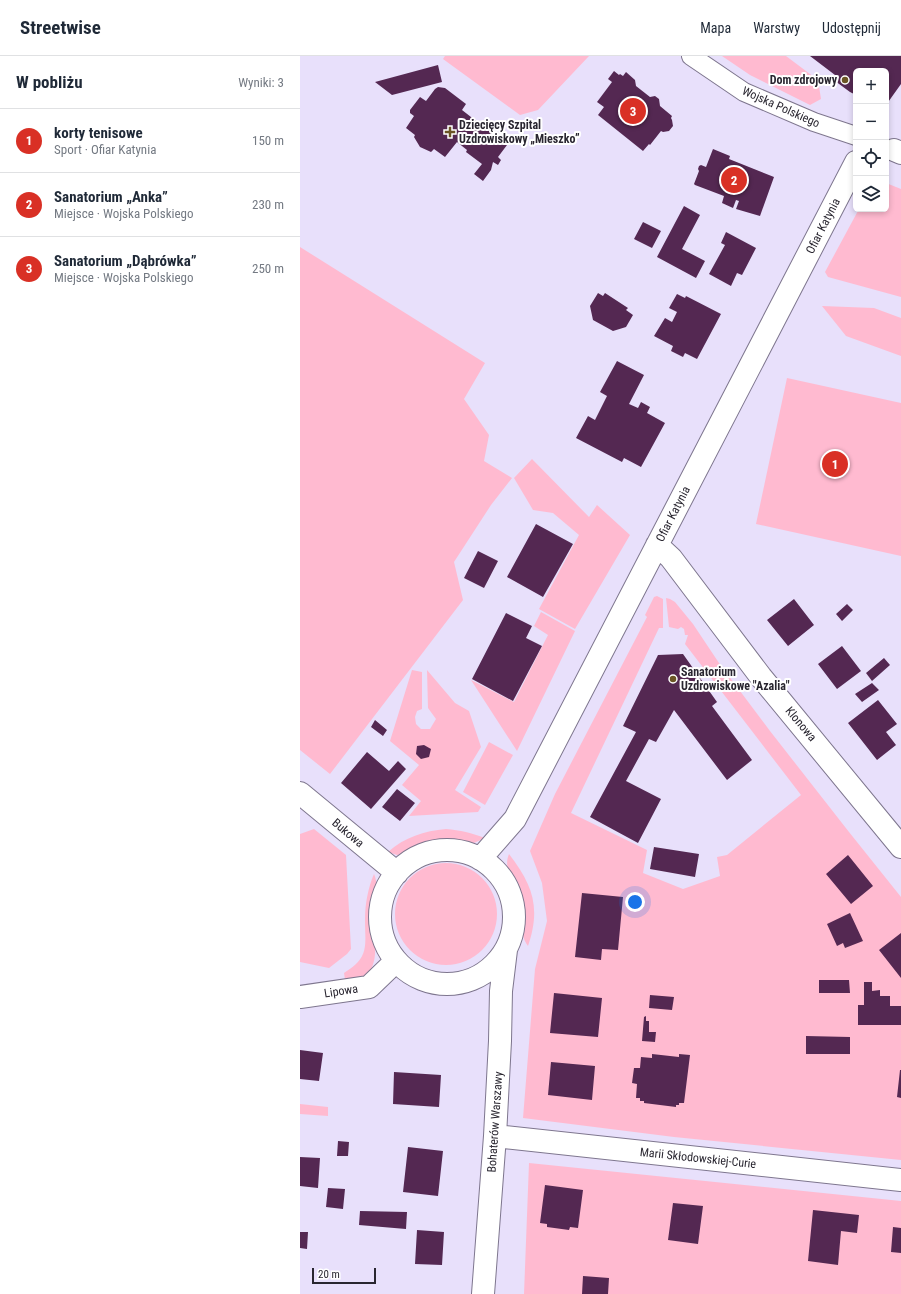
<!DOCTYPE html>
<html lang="pl">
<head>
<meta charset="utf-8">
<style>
	:root { --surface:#fff; --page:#f2f2f3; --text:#1f2937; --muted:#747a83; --line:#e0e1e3; --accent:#d93025 }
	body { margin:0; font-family:"Roboto Condensed",sans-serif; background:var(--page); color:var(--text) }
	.controls { position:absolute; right:12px; top:12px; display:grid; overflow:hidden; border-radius:6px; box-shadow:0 2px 6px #0003 }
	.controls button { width:36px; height:36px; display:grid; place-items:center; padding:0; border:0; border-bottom:1px solid var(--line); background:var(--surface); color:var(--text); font:20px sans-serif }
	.scale { position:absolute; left:12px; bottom:10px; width:64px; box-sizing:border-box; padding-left:4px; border:2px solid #292630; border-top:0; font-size:11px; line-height:14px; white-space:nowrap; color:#292630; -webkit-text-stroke:3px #fff; paint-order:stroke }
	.you { position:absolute; left:335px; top:846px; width:14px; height:14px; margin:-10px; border:3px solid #fff; border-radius:50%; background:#1a73e8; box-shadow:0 0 0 6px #1a73e833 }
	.badge { display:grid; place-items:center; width:26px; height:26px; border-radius:50%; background:var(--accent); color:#fff; font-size:13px; font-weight:700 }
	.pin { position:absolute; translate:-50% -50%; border:2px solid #fff; box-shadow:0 1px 4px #0006 }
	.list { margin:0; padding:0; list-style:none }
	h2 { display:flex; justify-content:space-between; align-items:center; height:52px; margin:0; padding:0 16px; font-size:17px }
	h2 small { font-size:13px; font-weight:400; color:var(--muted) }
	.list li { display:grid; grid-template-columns:26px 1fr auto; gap:12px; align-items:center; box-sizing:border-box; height:64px; padding:0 16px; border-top:1px solid var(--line) }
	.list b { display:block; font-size:15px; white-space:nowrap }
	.list p { margin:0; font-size:13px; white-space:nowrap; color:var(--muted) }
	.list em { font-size:13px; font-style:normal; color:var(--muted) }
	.icon { flex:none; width:22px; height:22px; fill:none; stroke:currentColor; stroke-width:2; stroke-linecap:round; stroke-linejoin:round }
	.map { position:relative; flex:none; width:601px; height:1238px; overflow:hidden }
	header { display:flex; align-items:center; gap:24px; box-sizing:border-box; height:56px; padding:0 20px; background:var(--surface); border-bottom:1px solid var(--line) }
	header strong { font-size:19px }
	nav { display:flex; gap:22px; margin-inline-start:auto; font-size:14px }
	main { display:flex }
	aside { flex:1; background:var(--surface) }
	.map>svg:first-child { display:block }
</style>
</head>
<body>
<header>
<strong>Streetwise</strong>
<nav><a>Mapa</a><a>Warstwy</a><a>Udostępnij</a></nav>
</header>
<main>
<aside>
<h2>W pobliżu<small>Wyniki: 3</small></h2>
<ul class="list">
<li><span class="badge">1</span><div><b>korty tenisowe</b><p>Sport · Ofiar Katynia</p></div><em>150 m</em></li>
<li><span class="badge">2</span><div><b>Sanatorium „Anka”</b><p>Miejsce · Wojska Polskiego</p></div><em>230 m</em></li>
<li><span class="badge">3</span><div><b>Sanatorium „Dąbrówka”</b><p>Miejsce · Wojska Polskiego</p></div><em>250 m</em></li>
</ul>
</aside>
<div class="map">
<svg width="601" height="1238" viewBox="0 0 601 1238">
	<rect width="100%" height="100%" fill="#e8e0fb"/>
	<path fill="#ffbad0" d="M 145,0 L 289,0 L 238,54 L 220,59 L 143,3 Z
		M 422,0 L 486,0 L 518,24 L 521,43 L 510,49 L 450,19 Z
		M 586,127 L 601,133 L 601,241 L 528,221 L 525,216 L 559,153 L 586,153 Z
		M 0,191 L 185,307 L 164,343 L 189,379 L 184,405 L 212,422 L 191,449 L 154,506 L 163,544 L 30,718 L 0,694 Z
		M 522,250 L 574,252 L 601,262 L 601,300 L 546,280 Z
		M 487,322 L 601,347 L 601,500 L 456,468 Z
		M 232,403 L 289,461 L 297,449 L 330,479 L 275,573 L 239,553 L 279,479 L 253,457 L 233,454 L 214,422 Z
		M 357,540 L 363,543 L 363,572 L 359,572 L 271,757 L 347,794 L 343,817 L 383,833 L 420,820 L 417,801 L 427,799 L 501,739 L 385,588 L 388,579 L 385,579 L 384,573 L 381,571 L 378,573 L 369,571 L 366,542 L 370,543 L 375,546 L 393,568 L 419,607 L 470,675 L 549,776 L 601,841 L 601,1104 L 374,1081 L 223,1062 L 235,913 L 247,865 L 242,827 L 230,795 L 255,738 L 347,561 L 345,559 L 354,541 Z
		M 241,556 L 275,575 L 217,695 L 171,624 L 214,646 L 248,579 L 234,570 Z
		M 112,614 L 122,616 L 122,653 L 117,655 L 115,661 L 116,668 L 121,673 L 130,673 L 136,663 L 128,652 L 127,614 L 155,647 L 169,655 L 181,691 L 155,734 L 181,751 L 178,756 L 109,760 L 121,745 L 102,729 L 119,709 L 90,685 Z
		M 189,686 L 213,699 L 185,749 L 163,736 Z
		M 14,773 L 46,799 L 51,893 L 47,898 L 29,912 L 0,906 L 0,778 Z
		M 146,773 C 160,774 172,777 185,782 L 174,787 L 153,784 L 140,784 L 116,790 L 102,798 L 97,799 L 88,796 C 105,781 124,775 146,773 Z
		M 209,798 C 233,829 241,852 228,890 C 219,877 224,871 223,857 C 222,851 221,845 219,839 C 216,824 202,815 209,798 Z
		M95 858a51 51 0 1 1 102 0a51 51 0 1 1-102 0Z
		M 74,818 C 80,833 74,837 72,851 C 70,873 85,906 63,922 C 58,925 51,927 46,930 L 44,917 C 70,901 65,890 65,863 C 65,848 68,832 74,818 Z
		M 0,1048 L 28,1051 L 28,1060 L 0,1058 Z
		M 229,1107 L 601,1145 L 601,1238 L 224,1238 Z"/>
	<path fill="#542852" d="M 510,0 L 601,0 L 601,28 L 586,49 L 586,15 L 556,15 L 556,39 L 550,36 L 535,25 L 533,22 L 535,19 Z
		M 138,9 L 142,26 L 92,39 L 75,26 Z
		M 314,15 L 319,19 L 320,18 L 323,20 L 326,16 L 335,24 L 336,30 L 350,41 L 355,40 L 359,43 L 360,50 L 372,60 L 371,62 L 372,64 L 373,70 L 369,75 L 363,76 L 361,75 L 350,89 L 349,88 L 343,95 L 298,59 L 304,51 L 297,46 L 312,26 L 308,23 Z
		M 138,31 L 145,32 L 166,48 L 162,54 L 207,89 L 198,101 L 201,104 L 198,109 L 193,106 L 191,114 L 183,125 L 174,118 L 182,108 L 166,96 L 167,94 L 157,86 L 145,101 L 134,93 L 131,96 L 120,91 L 114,81 L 115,79 L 106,72 L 114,60 L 110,57 L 110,54 L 120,41 L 126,45 L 135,33 Z
		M 413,93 L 430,100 L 429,103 L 474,121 L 460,160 L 436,153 L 439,145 L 436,144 L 433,152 L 422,147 L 424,140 L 395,129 L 394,128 L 399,115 L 398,113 L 399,110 L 401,109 L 406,111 Z
		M 384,150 L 400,159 L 382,193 L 405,205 L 396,222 L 357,201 Z
		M 343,166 L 361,175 L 352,192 L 334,183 Z
		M 426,176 L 456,192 L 442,219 L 437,217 L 431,230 L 409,218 L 425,189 L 421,187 Z
		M 298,237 L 303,240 L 305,237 L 328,252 L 326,254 L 333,259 L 326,271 L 313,275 L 293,264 L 290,250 Z
		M 377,238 L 385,242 L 386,240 L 421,258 L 397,303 L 385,297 L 383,301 L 371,295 L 373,290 L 354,280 L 365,262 L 372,266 L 377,256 L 369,252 Z
		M 317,305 L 344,319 L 329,348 L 338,352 L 341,346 L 350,351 L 347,357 L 365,367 L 341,411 L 324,402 L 322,406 L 276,382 L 288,360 L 295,364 L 307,340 L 300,336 Z
		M 236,468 L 273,488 L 243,541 L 207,521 Z
		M 178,495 L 198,505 L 184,532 L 164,522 Z
		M 494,543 L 514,569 L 488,590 L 467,564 Z
		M 547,548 L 553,554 L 542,565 L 536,558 Z
		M 206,557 L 232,570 L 226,582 L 242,590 L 213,645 L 172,623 Z
		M 542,590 L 561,615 L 537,633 L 518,608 Z
		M 383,598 L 417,646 L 412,650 L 452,704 L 427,724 L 374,654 L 356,686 L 349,683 L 326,725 L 361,743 L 338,787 L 290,761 L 336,676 L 323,670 L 358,599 Z
		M 584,602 L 590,609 L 572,625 L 566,617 Z
		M 572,627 L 579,634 L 562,646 L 555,638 Z
		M 578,644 L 597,668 L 586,676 L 596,689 L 577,704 L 548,667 Z
		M 75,664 L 87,674 L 83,680 L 71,671 Z
		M 124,689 L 131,693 L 129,701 L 121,703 L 116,698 L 117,690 Z
		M 67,696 L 89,715 L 98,705 L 106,713 L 71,753 L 41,727 Z
		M 97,733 L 115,747 L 100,765 L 82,751 Z
		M 354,791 L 399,798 L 395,821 L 350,813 Z
		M 548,799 L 573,830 L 551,848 L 526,818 Z
		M 282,837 L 323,841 L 318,894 L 302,893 L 301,904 L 275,901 Z
		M 550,857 L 563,885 L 545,892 L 543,887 L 537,890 L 527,868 Z
		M 601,877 L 601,922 L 579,894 Z
		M 519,924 L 549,924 L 550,937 L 519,937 Z
		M 564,926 L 572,926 L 572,935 L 580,934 L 580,940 L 590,940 L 590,950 L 601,950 L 601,969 L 558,969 L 558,949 L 564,949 Z
		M 254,937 L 302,942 L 298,981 L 250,977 Z
		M 350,939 L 374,941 L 372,954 L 349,952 Z
		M 346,960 L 346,965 L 349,965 L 349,976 L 356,976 L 355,986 L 342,985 L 344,961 Z
		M 506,980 L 550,981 L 550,998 L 506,998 Z
		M 0,994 L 23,997 L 19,1025 L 0,1023 Z
		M 352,998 L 379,1001 L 379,998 L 390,999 L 384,1047 L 379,1047 L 379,1049 L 376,1049 L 376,1051 L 344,1047 L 344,1045 L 340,1045 L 340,1042 L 336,1042 L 337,1028 L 332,1027 L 334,1012 L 340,1012 L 341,1001 L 352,1002 Z
		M 251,1006 L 295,1010 L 292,1044 L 248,1039 Z
		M 600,1014 L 601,1014 L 601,1042 L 597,1041 Z
		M 94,1016 L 141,1019 L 139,1051 L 93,1048 Z
		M 38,1085 L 49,1086 L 48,1100 L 37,1100 Z
		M 108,1091 L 143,1095 L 138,1140 L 103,1136 Z
		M 0,1101 L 20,1102 L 18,1132 L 0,1130 Z
		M 245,1129 L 283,1134 L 278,1172 L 270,1171 L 269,1174 L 247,1171 L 247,1168 L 240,1167 Z
		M 28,1132 L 45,1133 L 43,1153 L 26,1151 Z
		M 373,1147 L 403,1150 L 398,1188 L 368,1184 Z
		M 513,1154 L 559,1159 L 557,1177 L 541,1175 L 538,1209 L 508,1205 Z
		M 60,1155 L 107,1156 L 106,1173 L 59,1169 Z
		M 593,1171 L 601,1172 L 601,1197 L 591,1196 Z
		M 117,1174 L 144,1176 L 142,1209 L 115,1208 Z
		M 0,1176 L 8,1176 L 7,1193 L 0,1192 Z
		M 283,1220 L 309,1222 L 308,1238 L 282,1238 Z"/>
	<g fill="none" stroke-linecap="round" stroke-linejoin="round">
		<defs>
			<path id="pedestrian" d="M 391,0 L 444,36 L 514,66 L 556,80"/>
			<path id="minor" d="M 594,94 L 601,97
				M 357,489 L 371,502 L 461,621 L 601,791
				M 0,737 L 97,817
				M80 861a67 67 0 1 1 134 0a67 67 0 1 1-134 0Z
				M 180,803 L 215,763 L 556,106
				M 0,941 L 69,931 L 96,905
				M 195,1080 L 601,1124
				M 183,1238 L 195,1080 L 200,985 L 201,935 L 206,894"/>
		</defs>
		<use href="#pedestrian" stroke="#7e768e" stroke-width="20"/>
		<use href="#minor" stroke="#7e768e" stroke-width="24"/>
		<use href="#pedestrian" stroke="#fff" stroke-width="18"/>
		<use href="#minor" stroke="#fff" stroke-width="22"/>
	</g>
	<g fill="#6b5525" stroke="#fff" stroke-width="1.5">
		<circle cx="545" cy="24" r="4"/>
		<path d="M148 70h4v4h4v4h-4v4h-4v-4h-4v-4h4z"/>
		<circle cx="373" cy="623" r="4"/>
	</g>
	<g text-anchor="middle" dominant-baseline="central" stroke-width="4" stroke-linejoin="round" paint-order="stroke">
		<g font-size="12" font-weight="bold" fill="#292630" stroke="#fff" text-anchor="start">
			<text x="537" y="24" text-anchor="end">Dom zdrojowy</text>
			<text x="159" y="69">Dziecięcy Szpital<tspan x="159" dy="14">Uzdrowiskowy „Mieszko”</tspan></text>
			<text x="381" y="616">Sanatorium<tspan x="381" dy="14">Uzdrowiskowe "Azalia"</tspan></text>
		</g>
		<g font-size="12" fill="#292630" stroke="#fff">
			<text transform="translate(481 51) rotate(24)">Wojska Polskiego</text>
			<text transform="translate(523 170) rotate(-63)">Ofiar Katynia</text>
			<text transform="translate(373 458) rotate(-63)">Ofiar Katynia</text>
			<text transform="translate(501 668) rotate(50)">Klonowa</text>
			<text transform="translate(48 777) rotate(40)">Bukowa</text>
			<text transform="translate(41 935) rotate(-9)">Lipowa</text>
			<text transform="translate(195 1066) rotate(-86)">Bohaterów Warszawy</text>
			<text transform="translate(398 1102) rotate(6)">Marii Skłodowskiej-Curie</text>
		</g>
	</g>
</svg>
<div class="controls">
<button>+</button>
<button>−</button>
<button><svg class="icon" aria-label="locate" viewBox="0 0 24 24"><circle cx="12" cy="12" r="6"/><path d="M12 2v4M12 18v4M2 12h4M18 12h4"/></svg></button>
<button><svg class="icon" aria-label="layers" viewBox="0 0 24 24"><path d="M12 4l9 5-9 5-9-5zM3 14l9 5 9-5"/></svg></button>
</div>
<div class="scale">20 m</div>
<div class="you"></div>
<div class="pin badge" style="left:535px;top:408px">1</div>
<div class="pin badge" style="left:434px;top:124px">2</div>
<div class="pin badge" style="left:333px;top:55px">3</div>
</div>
</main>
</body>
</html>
